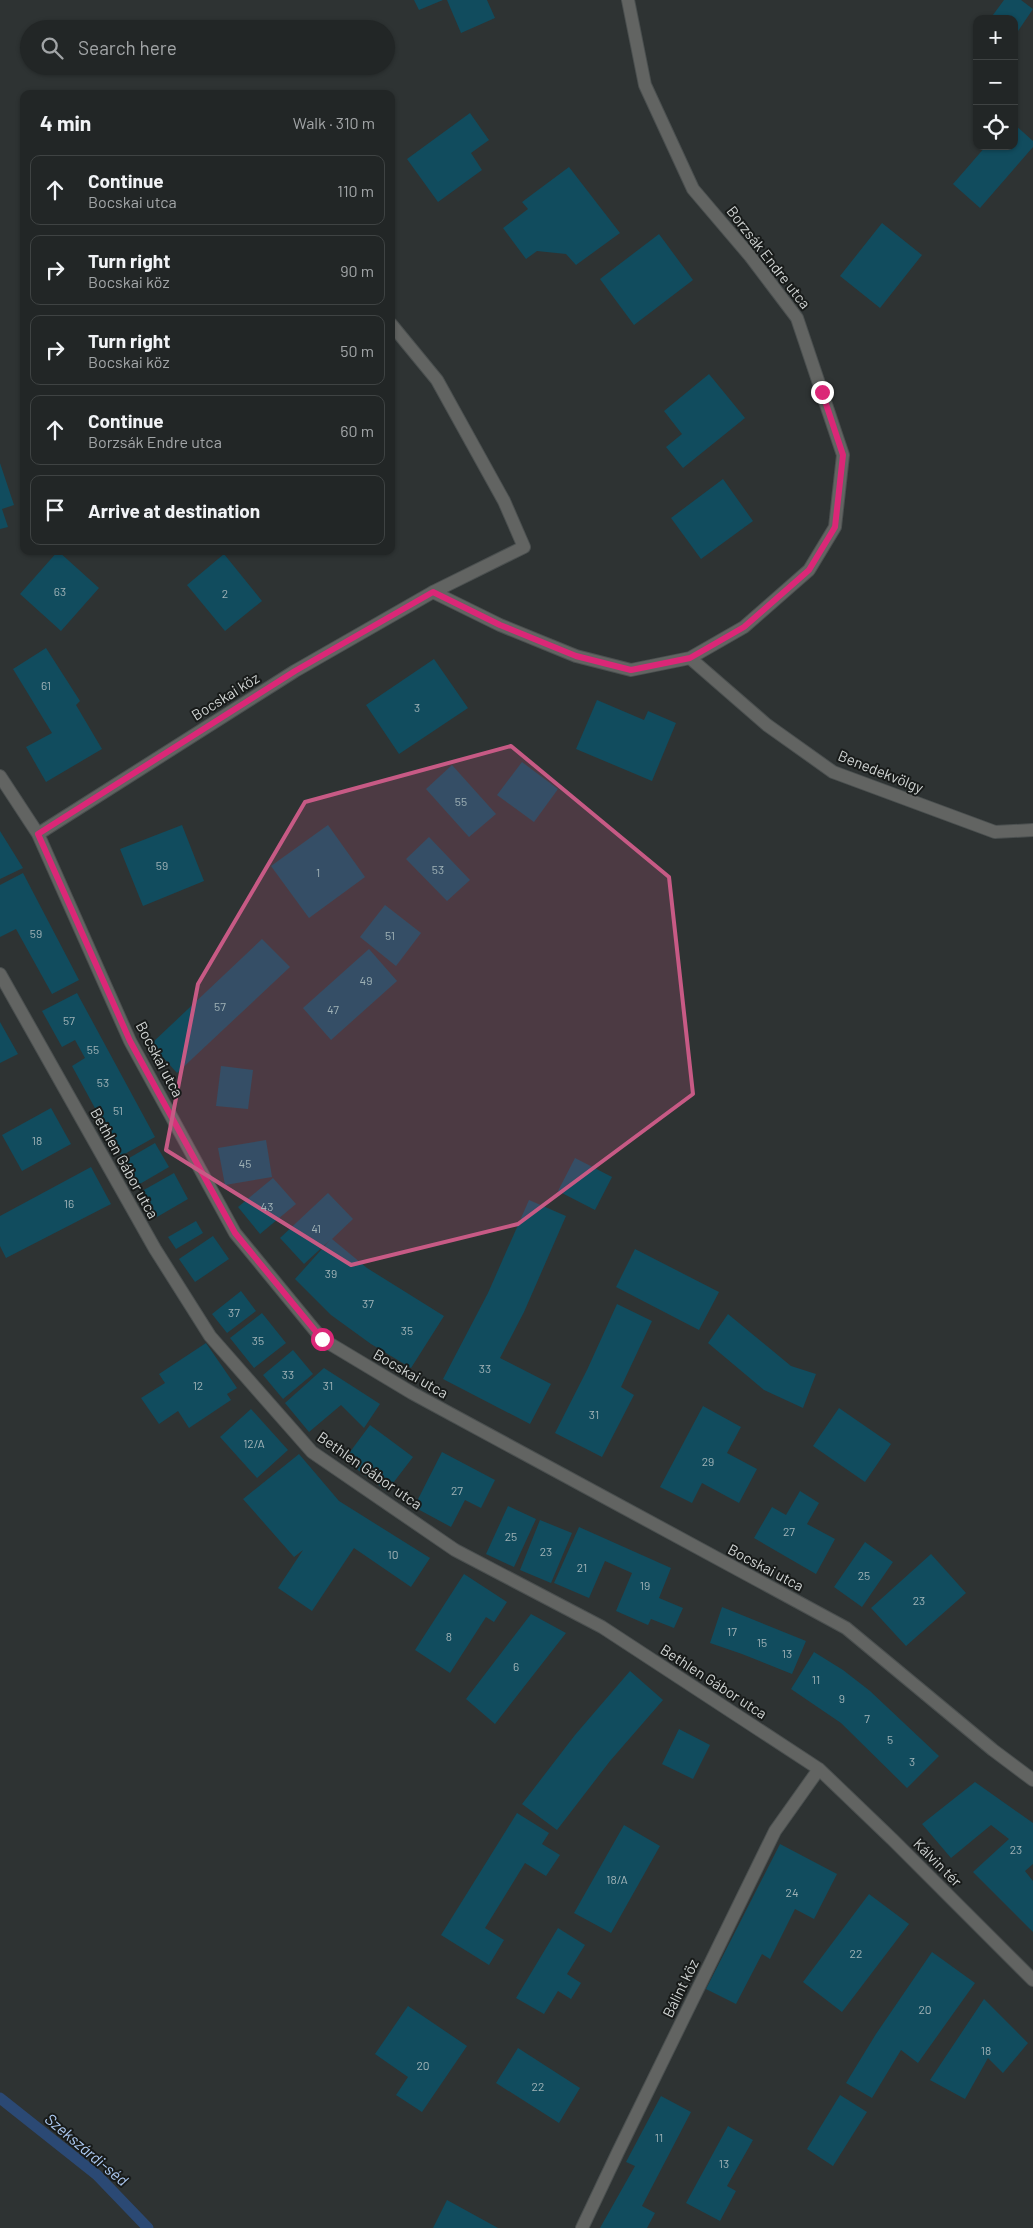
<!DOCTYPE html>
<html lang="en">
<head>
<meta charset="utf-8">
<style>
	:root { --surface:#222626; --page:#2a2e2e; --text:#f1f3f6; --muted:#a2a5a7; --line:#3f4343 }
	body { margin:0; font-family:Barlow,sans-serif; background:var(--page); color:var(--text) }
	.controls { position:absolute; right:15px; top:15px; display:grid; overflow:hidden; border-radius:10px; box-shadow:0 1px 4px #0004 }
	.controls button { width:45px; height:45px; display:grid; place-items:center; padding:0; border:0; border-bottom:1px solid var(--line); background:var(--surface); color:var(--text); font:25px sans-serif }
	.stop { position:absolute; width:15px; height:15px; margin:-11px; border:4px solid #db2777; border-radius:50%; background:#fff }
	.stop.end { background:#db2777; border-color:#fff; box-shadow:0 1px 5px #0008 }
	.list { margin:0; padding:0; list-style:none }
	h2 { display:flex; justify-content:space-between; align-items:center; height:65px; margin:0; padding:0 20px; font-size:21px }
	h2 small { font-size:16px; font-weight:400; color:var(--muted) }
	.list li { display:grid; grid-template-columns:32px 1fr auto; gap:15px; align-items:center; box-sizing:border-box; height:70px; margin:0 10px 10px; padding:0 10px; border:1px solid var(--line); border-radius:10px }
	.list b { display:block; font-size:19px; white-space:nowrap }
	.list p { margin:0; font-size:16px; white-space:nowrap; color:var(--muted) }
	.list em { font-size:16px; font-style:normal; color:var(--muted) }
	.icon { flex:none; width:28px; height:28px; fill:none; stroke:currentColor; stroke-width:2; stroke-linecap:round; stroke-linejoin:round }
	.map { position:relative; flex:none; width:1033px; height:2228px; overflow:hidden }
	.search { position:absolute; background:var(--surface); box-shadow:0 1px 4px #0004; left:20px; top:20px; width:375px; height:55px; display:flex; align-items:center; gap:12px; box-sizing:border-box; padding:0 18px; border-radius:28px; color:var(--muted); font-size:19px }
	.panel { position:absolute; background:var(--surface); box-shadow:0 1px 4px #0004; left:20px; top:90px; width:375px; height:465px; border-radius:10px }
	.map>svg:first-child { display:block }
</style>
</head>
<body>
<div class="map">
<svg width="1033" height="2228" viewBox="0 0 1033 2228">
	<rect width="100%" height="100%" fill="#2e3333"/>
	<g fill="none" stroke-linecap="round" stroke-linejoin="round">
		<path stroke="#2b4974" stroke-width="11" d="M 0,2098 L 97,2175 L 148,2228"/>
	</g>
	<path fill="#114c5e" d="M 414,0 L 443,0 L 419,10 Z
		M 447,0 L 487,0 L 495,18 L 461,33 Z
		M 1004,0 L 1021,0 L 1033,9 L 1014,37 L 1014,19 L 990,19 Z
		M 470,113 L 489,140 L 471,153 L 482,170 L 438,202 L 407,159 Z
		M 1014,124 L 1033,141 L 1033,147 L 980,208 L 953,184 L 986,146 L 1014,146 Z
		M 569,167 L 620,233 L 576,265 L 566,254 L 537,251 L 526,259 L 503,228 L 528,209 L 522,202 Z
		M 882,223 L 922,255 L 880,308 L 840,276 Z
		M 659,234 L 693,280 L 634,325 L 600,279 Z
		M 709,374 L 745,418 L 683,468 L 666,447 L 682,434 L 664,411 Z
		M 0,463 L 14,505 L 2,509 L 8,527 L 0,529 Z
		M 723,479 L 753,521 L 701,559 L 671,518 Z
		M 58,551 L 99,588 L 61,631 L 20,594 Z
		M 224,554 L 262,601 L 225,631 L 187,585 Z
		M 46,648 L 80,701 L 76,705 L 102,749 L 46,782 L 26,747 L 52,733 L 13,669 Z
		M 434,659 L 468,708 L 399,754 L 366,705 Z
		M 597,700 L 644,720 L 648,711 L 676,723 L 652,781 L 576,749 Z
		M 522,762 L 558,789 L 534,822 L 497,795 Z
		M 452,765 L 496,814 L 469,837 L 426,789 Z
		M 182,825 L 204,881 L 143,906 L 120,849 Z
		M 328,825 L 365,877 L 309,918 L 271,866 Z
		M 0,831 L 23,868 L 0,879 Z
		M 429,837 L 470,880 L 447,901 L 406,859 Z
		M 23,873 L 79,980 L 52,994 L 16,929 L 0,937 L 0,885 Z
		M 385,905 L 421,933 L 396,966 L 360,937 Z
		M 262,939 L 290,967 L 177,1073 L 151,1044 Z
		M 369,949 L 397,981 L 331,1040 L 303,1008 Z
		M 77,993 L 155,1137 L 121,1156 L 72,1066 L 85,1058 L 75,1040 L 62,1047 L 42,1011 Z
		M 0,1022 L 18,1054 L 0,1063 Z
		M 221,1066 L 253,1070 L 248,1109 L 216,1106 Z
		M 51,1108 L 71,1144 L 22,1171 L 2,1135 Z
		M 266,1140 L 272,1177 L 225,1185 L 218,1148 Z
		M 155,1143 L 169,1167 L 138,1185 L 124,1161 Z
		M 575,1158 L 612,1177 L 595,1210 L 558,1191 Z
		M 91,1167 L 111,1204 L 6,1258 L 0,1246 L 0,1216 Z
		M 174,1173 L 188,1199 L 157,1217 L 142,1191 Z
		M 273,1178 L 296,1204 L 260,1234 L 238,1207 Z
		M 328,1193 L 353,1219 L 332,1239 L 367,1268 L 444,1316 L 411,1368 L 371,1344 L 331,1315 L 295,1279 L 330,1240 L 304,1264 L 280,1238 Z
		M 529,1200 L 566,1216 L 524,1312 L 500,1358 L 551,1384 L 530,1424 L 443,1379 L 488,1293 Z
		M 196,1221 L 203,1233 L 176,1249 L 168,1237 Z
		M 213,1236 L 229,1259 L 195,1282 L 179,1259 Z
		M 635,1249 L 719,1292 L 699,1330 L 616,1287 Z
		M 241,1291 L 256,1311 L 227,1333 L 212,1314 Z
		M 617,1304 L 652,1321 L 621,1387 L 634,1395 L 602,1457 L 555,1433 L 587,1370 Z
		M 262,1313 L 286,1343 L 254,1368 L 230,1338 Z
		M 728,1314 L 791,1366 L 816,1374 L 803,1408 L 764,1390 L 708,1343 Z
		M 206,1343 L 237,1388 L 227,1394 L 231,1400 L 189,1428 L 178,1411 L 159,1424 L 141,1398 L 165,1383 L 159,1374 Z
		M 293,1350 L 313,1374 L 283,1399 L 263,1375 Z
		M 324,1368 L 380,1404 L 364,1428 L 341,1405 L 309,1432 L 285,1403 Z
		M 703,1406 L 741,1427 L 727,1453 L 757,1469 L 739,1503 L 702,1483 L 692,1503 L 660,1487 Z
		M 839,1408 L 891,1444 L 865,1482 L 813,1446 Z
		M 251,1409 L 288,1450 L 257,1478 L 220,1437 Z
		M 370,1425 L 413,1457 L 387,1491 L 344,1460 Z
		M 442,1452 L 495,1480 L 481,1508 L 465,1500 L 451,1527 L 414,1507 Z
		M 299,1454 L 339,1501 L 430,1558 L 411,1587 L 354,1548 L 312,1611 L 278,1588 L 303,1550 L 294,1557 L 243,1499 Z
		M 800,1491 L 819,1503 L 807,1524 L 835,1539 L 816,1574 L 754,1538 L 772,1507 L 786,1515 Z
		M 508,1506 L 536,1519 L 514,1567 L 486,1554 Z
		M 540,1520 L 572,1533 L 551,1583 L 520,1570 Z
		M 579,1527 L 671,1568 L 659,1598 L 683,1608 L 674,1628 L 651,1619 L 648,1625 L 616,1611 L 632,1573 L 605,1561 L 589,1598 L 554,1583 Z
		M 865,1542 L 893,1562 L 862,1607 L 834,1587 Z
		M 931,1554 L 966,1593 L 906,1646 L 871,1608 Z
		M 464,1574 L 507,1602 L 494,1622 L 486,1617 L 450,1673 L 415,1650 Z
		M 722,1607 L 806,1641 L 792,1674 L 742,1654 L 710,1643 Z
		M 531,1614 L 566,1633 L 495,1724 L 466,1699 Z
		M 814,1652 L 843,1670 L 870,1691 L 939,1756 L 907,1788 L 841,1723 L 791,1689 Z
		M 630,1671 L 663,1700 L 610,1761 L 557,1830 L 522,1804 L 575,1735 Z
		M 679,1729 L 710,1745 L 693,1779 L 662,1764 Z
		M 975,1782 L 1033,1823 L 1033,1864 L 1025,1871 L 1033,1881 L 1033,1932 L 973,1872 L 1009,1839 L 991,1825 L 951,1858 L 922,1824 Z
		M 517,1813 L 549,1833 L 542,1844 L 560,1855 L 546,1876 L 525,1863 L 485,1928 L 504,1940 L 489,1965 L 441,1935 Z
		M 624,1825 L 660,1846 L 611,1933 L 574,1913 Z
		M 780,1844 L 837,1874 L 814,1919 L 795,1909 L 770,1959 L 762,1954 L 736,2004 L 706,1989 Z
		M 869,1894 L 909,1924 L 842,2012 L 803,1982 Z
		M 558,1928 L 585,1945 L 567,1974 L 581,1983 L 571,1999 L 558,1991 L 544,2014 L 516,1998 Z
		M 932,1952 L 975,1983 L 918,2063 L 901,2050 L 872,2098 L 846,2083 L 876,2034 Z
		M 984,1999 L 1028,2043 L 1003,2073 L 988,2058 L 965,2099 L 930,2080 Z
		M 408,2006 L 467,2046 L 422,2112 L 396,2095 L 408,2077 L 375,2054 Z
		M 518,2048 L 580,2088 L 559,2123 L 496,2083 Z
		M 840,2095 L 867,2112 L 833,2166 L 807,2149 Z
		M 661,2096 L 691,2112 L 642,2206 L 655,2213 L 647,2228 L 600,2228 L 635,2166 L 626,2162 Z
		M 728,2126 L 753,2140 L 727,2186 L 736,2191 L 720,2221 L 686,2203 Z
		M 447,2200 L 498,2228 L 433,2228 Z"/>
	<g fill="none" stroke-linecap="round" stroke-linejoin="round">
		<defs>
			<path id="minor" d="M 433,592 L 500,625 L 576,656 L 631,670 L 690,658 L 744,627 L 809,570 L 835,527 L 843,455 L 797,318 L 750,256 L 693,189 L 645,85 L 628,0
				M 690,658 L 767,725 L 833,772 L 995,832 L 1033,830
				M 0,776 L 38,834 L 130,1041 L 235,1233 L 322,1339 L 412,1393 L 846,1628 L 993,1750 L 1033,1780
				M 38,834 L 295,671 L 433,592 L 524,547 L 504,501 L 437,380 L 391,324
				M 0,974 L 155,1249 L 210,1336 L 312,1452 L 455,1550 L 602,1627 L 819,1769 L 893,1840 L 1033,1980
				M 582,2228 L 618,2152 L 775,1831 L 819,1769"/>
		</defs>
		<use href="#minor" stroke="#4b5050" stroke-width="14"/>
		<use href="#minor" stroke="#626462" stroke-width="12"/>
	</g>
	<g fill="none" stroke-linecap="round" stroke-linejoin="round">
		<path stroke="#db2777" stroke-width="6" d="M 322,1339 L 235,1233 L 130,1041 L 38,834 L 295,671 L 433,592 L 500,625 L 576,656 L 631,670 L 690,658 L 744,627 L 809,570 L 835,527 L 843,455 L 822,392"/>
	</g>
	<path fill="#c75a85" fill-opacity="0.2" stroke="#c75a85" stroke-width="4" stroke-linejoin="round" d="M 511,746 L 669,877 L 693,1094 L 518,1224 L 351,1265 L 166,1150 L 198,984 L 305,802 Z"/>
	<g text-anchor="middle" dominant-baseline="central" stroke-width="4" stroke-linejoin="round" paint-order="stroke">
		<g font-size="12" fill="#a0b2b6">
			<text x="60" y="591">63</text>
			<text x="225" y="593">2</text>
			<text x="46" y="685">61</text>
			<text x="417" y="707">3</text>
			<text x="461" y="801">55</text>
			<text x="162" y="865">59</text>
			<text x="438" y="869">53</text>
			<text x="318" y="872">1</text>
			<text x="36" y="933">59</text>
			<text x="390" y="935">51</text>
			<text x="366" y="980">49</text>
			<text x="220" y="1006">57</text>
			<text x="333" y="1009">47</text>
			<text x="69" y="1020">57</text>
			<text x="93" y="1049">55</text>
			<text x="103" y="1082">53</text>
			<text x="118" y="1110">51</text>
			<text x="37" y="1140">18</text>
			<text x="245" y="1163">45</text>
			<text x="69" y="1203">16</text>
			<text x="267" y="1206">43</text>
			<text x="316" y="1228">41</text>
			<text x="331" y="1273">39</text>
			<text x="368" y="1303">37</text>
			<text x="234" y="1312">37</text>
			<text x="407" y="1330">35</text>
			<text x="258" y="1340">35</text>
			<text x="485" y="1368">33</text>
			<text x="288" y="1374">33</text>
			<text x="198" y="1385">12</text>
			<text x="328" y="1385">31</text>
			<text x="594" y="1414">31</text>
			<text x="254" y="1443">12/A</text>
			<text x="708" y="1461">29</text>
			<text x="457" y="1490">27</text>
			<text x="789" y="1531">27</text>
			<text x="511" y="1536">25</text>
			<text x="546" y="1551">23</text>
			<text x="393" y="1554">10</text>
			<text x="582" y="1567">21</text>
			<text x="864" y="1575">25</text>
			<text x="645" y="1585">19</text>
			<text x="919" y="1600">23</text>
			<text x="732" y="1631">17</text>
			<text x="449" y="1636">8</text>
			<text x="762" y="1642">15</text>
			<text x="787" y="1653">13</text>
			<text x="516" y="1666">6</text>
			<text x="816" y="1679">11</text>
			<text x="842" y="1698">9</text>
			<text x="867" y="1718">7</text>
			<text x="890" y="1739">5</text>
			<text x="912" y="1761">3</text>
			<text x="1016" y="1849">23</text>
			<text x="617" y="1879">18/A</text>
			<text x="792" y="1892">24</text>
			<text x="856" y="1953">22</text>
			<text x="925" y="2009">20</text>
			<text x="986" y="2050">18</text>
			<text x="423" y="2065">20</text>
			<text x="538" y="2086">22</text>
			<text x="659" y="2137">11</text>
			<text x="724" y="2163">13</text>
		</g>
		<g font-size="15" fill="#d0d4d3" stroke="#181b1a">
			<text transform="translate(769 257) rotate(52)">Borzsák Endre utca</text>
			<text transform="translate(225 696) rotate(-32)">Bocskai köz</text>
			<text transform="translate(881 771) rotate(22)">Benedekvölgy</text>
			<text transform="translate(160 1059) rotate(62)">Bocskai utca</text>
			<text transform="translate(125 1163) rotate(61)">Bethlen Gábor utca</text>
			<text transform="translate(411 1373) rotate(30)">Bocskai utca</text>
			<text transform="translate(370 1470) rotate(35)">Bethlen Gábor utca</text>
			<text transform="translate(766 1567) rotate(28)">Bocskai utca</text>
			<text transform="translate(714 1681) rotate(33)">Bethlen Gábor utca</text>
			<text transform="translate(938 1862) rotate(45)">Kálvin tér</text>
			<text transform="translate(680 1988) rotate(-64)">Bálint köz</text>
		</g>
		<g font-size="16" font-style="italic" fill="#aecbf4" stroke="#181b1a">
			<text transform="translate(87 2149) rotate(40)">Szekszárdi-séd</text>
		</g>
	</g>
</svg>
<div class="controls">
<button>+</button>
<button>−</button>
<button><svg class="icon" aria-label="locate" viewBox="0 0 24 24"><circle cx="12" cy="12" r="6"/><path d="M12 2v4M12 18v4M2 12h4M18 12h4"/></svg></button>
</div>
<div class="stop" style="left:322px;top:1339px"></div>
<div class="stop end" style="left:822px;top:392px"></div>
<div class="search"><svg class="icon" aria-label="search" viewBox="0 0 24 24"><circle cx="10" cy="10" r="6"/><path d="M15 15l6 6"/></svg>Search here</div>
<section class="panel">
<h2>4 min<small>Walk · 310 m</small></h2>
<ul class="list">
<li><svg class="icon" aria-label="ahead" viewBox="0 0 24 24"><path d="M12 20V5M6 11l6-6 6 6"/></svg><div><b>Continue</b><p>Bocskai utca</p></div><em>110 m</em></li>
<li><svg class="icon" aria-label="right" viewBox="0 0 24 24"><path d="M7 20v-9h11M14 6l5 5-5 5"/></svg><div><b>Turn right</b><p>Bocskai köz</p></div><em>90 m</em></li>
<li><svg class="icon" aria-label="right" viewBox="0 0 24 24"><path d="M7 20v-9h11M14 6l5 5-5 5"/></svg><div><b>Turn right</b><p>Bocskai köz</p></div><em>50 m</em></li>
<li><svg class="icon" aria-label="ahead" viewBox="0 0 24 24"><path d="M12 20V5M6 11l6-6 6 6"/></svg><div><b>Continue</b><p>Borzsák Endre utca</p></div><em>60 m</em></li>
<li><svg class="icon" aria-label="arrive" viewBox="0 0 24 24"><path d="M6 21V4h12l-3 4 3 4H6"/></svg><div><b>Arrive at destination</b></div></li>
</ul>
</section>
</div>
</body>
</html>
